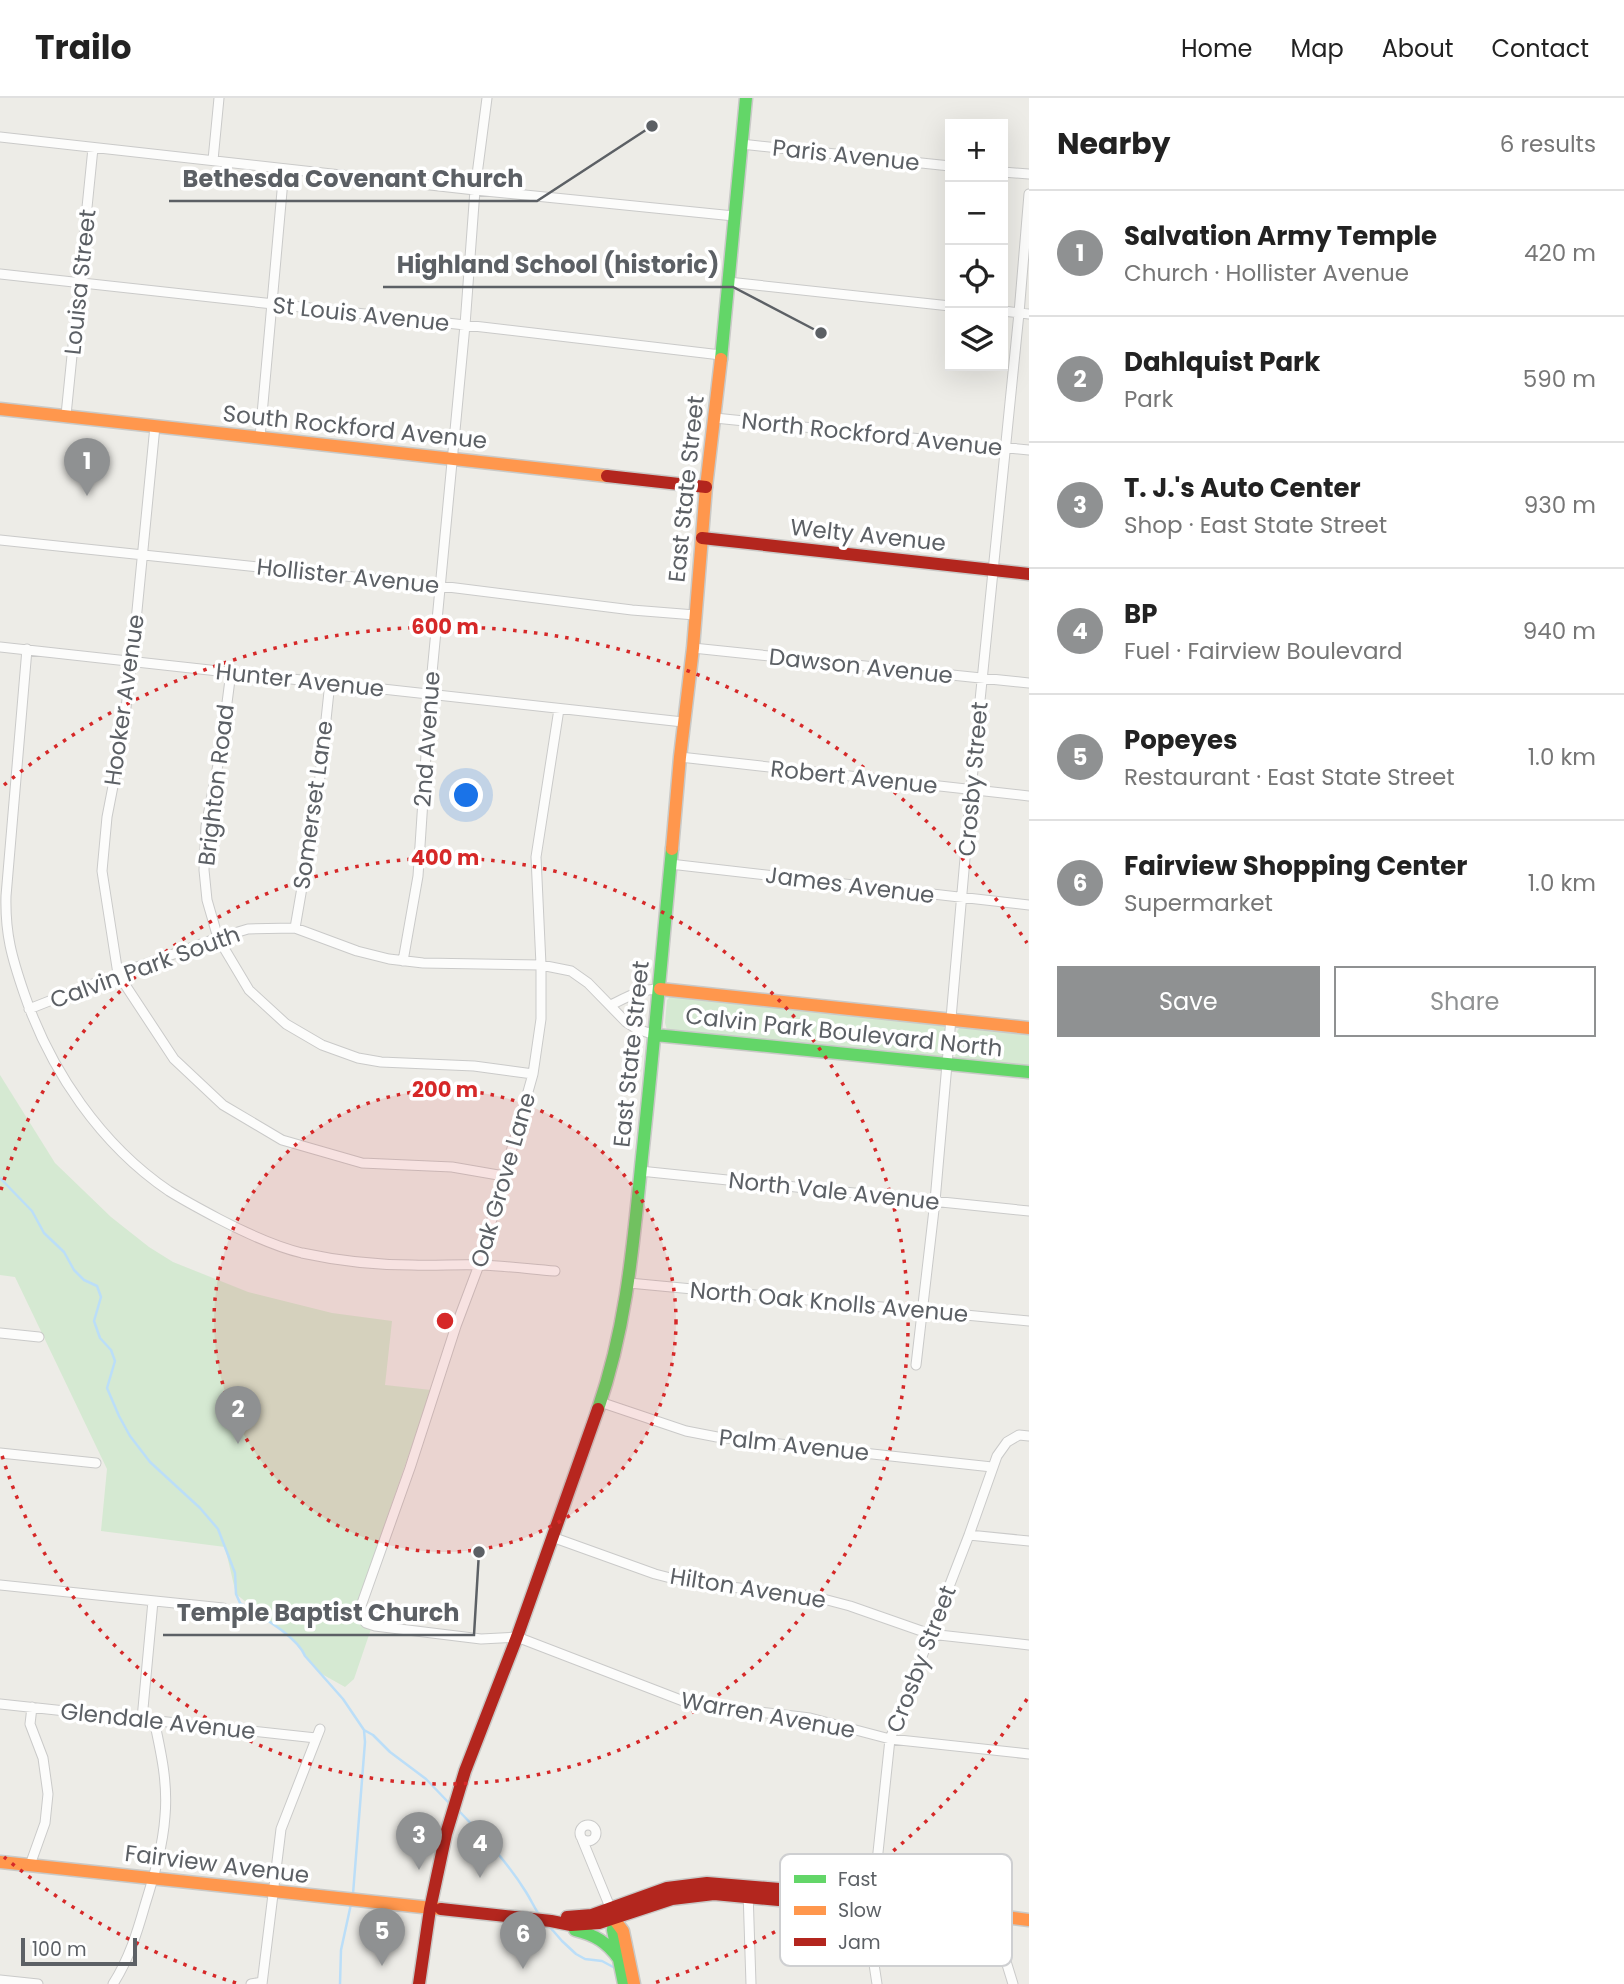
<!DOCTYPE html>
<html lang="en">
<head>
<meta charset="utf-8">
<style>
	:root { --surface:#fff; --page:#f2f2f2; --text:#222; --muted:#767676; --line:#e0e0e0; --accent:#8f9192 }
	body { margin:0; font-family:Poppins,sans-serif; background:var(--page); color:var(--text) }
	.controls { position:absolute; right:21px; top:21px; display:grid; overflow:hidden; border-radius:0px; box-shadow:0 7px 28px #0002 }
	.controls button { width:63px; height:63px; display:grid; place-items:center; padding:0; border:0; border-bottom:2px solid var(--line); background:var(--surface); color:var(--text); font:35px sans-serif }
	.scale { position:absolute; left:21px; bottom:18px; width:116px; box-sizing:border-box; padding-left:7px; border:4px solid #5c6065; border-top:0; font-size:19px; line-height:24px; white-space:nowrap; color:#5c6065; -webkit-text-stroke:5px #fff; paint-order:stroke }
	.you { position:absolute; left:467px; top:698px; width:24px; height:24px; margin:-18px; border:5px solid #fff; border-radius:50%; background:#1a73e8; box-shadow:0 0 0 10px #1a73e833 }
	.badge { display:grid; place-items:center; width:46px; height:46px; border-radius:50%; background:var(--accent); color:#fff; font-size:23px; font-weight:700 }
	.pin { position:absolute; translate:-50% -58px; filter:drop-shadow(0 2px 4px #0008) }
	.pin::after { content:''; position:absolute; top:37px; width:24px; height:21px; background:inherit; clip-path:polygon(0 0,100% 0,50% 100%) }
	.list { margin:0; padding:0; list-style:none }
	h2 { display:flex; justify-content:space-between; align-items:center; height:91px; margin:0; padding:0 28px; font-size:30px }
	h2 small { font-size:23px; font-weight:400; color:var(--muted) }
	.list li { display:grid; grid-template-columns:46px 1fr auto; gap:21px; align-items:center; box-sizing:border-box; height:126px; padding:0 28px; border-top:2px solid var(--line) }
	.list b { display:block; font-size:26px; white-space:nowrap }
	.list p { margin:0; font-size:23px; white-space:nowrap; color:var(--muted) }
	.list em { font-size:23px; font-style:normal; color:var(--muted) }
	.actions { display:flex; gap:14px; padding:21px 28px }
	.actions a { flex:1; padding:16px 0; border:2px solid var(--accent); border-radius:0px; text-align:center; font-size:24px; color:var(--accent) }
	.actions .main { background:var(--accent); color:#fff }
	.icon { flex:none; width:38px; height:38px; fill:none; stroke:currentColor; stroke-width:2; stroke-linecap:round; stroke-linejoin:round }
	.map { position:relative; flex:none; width:1029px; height:1886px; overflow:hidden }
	header { display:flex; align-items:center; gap:42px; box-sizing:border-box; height:98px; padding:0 35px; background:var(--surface); border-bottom:2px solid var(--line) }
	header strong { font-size:33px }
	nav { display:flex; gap:38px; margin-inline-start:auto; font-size:24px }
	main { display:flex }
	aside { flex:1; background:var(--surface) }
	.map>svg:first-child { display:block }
</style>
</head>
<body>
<header>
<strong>Trailo</strong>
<nav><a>Home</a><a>Map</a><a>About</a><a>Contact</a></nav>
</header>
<main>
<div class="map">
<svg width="1029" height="1886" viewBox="0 0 1029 1886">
	<rect width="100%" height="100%" fill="#edece7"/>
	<path fill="#d5e9d2" d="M 671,898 L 943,926 L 946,933 L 943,958 L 941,960 L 674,934 L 667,932 L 665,925 L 667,902 Z
		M 961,928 L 1029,934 L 1029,970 L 956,961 C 953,952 954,934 961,928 Z
		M 0,977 L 55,1065 L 111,1119 L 149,1149 L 173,1164 L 248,1194 L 332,1215 L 392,1223 L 385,1287 L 431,1292 L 356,1510 L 357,1522 L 371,1531 L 354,1581 L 345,1589 L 320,1575 L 291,1540 L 236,1496 L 225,1449 L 101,1433 L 107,1371 L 15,1179 L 0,1177 Z"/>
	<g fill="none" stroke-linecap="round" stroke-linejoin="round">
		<path stroke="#bbdef8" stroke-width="2.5" d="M 0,1080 L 32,1113 L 44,1135 L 64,1154 L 74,1172 L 84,1182 L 97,1188 L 101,1199 L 94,1223 L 100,1240 L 111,1252 L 115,1263 L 107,1290 L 119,1318 L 130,1338 L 150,1364 L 200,1410 L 218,1431 L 235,1475 L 236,1496 L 240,1505 C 259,1517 297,1538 305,1558 L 343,1601 L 364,1632 L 373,1637 L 390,1654 L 426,1681 L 449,1705
			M 459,1713 C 483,1738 508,1765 526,1794 C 531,1802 535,1811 540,1818
			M 353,1796 L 365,1644 L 364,1632
			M 549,1828 L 562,1843 L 576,1856 L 585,1861 L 602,1863 L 615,1870
			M 340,1886 L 341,1852 L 351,1806"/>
		<defs>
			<path id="street" d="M 0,39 L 475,92 L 734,118
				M 741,46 L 950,68
				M 213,62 L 219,0
				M 1003,74 L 1029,76
				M 0,176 L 465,227 L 721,257
				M 728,184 L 950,208
				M 1003,213 L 1029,216
				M 66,317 L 93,50
				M 715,320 L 1029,352
				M 155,328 L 132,564 L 121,647 L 107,719 L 102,773 L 118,876 L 174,961 L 223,1007 L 282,1042 L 362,1065 L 452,1069 L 504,1078
				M 260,339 L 284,71
				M 0,442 L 440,488 L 632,512 L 695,517
				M 0,549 L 683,624
				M 693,550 L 1029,585
				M 27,551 L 6,798 C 5,836 12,860 24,895 C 50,972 101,1047 169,1093 C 185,1103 202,1112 219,1121 C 246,1135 273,1148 302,1155 C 339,1163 375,1167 412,1167 C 435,1168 458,1166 481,1167 C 506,1168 530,1171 555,1173
				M 231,574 L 221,651 L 206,728 L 204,772 L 207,802 L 218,840 L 249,892 L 286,926 L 322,947 L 358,960 L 381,964 L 474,968 L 533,976
				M 559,611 L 536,759 L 541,867 L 541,921 L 533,976 L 479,1167 L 456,1228 L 410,1370 L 361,1508 L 361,1519 L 366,1525 L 375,1528 L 481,1541 L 517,1539 L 691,1606 L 810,1620 L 890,1641 L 1029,1656
				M 680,659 L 1029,698
				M 670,766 L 1029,807
				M 295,830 L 318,697 L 330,584
				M 403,863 L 418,778 L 430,596 L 465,227 L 475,92 L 487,0
				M 611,907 C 627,899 640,891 660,891
				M 29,911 L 118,876 L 218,840 L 248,831 L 295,830 L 357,853 L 389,861 L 423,865 L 541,867 L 571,873 L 588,885 L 626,924 L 637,931 L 655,937
				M 640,1073 L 1029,1113
				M 629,1185 L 1029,1223
				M 0,1235 L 39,1239
				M 916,1267 L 935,1103 L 971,692 L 1019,215 L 1029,96
				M 600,1304 L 686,1333 L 717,1339 L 992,1369
				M 0,1355 L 96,1365
				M 969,1437 L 1029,1443
				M 552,1439 L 655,1476 L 686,1484 L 812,1498 L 850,1508 L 930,1536 L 1029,1547
				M 0,1487 L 223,1510
				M 0,1606 L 316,1640
				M 142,1621 L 153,1503
				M580 1735a8 8 0 1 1 16 0a8 8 0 1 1-16 0Z
				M 582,1741 L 612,1814
				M 30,1767 L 45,1725 L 48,1696 L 43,1660 L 30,1626 L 32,1609
				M 748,1793 L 751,1886
				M 1005,1819 L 1005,1860 L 1013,1886
				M 0,1882 L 38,1886
				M 113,1886 C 129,1861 137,1835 145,1807 C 154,1778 163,1748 165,1718 C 168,1685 161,1654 154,1622
				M 251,1886 L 262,1884
				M 262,1886 L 281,1731 L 320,1631
				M 877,1886 L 872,1853 L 872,1811 L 890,1641 L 969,1437 L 997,1358 L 1007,1344 L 1019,1337 L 1029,1338"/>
			<path id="fast" d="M 721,261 L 746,0
				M 655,937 L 1029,974
				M 598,1311 C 627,1227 633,1147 642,1059 C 653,957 662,854 672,751
				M 614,1821 L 613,1832 L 624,1886
				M 575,1832 C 595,1837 607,1844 619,1861"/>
			<path id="slow" d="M 0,311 L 607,378
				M 672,751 L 680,659 L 693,550 L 706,389 L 721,261
				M 660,891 L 1029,930
				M 0,1764 L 441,1811
				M 854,1809 L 998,1823 L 1005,1819 L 1029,1822
				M 614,1821 L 623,1833 L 634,1886"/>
			<path id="jam" d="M 607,378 L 706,389
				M 702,440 L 1029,476
				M 441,1811 L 551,1823 L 571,1827 L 599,1825 L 672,1801 L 714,1796 L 854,1809
				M 567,1819 L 592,1817 L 667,1790 L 707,1785 L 873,1799 L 1000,1814 L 1005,1819
				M 419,1886 L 430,1811 L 446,1736 L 465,1673 L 517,1539 L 598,1311"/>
		</defs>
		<use href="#street" stroke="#cacac9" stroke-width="11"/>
		<use href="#fast" stroke="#c9c9c7" stroke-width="15"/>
		<use href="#slow" stroke="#c9c9c7" stroke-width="15"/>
		<use href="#jam" stroke="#c9c9c7" stroke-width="15"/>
		<use href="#street" stroke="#fcfcfb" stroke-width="9"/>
		<use href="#fast" stroke="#63d668" stroke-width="12"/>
		<use href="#slow" stroke="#ff974d" stroke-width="12"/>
		<use href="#jam" stroke="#b3261e" stroke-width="12"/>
	</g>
	<circle cx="445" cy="1223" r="231" fill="#d62828" fill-opacity=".12"/>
	<g fill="none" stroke="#d62828" stroke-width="3.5" stroke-dasharray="3.5 7">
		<circle cx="445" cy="1223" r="231"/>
		<path d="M1 1092A463 463 0 1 1 1 1354"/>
		<path d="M1027 1601A694 694 0 0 1 654 1885M236 1885A694 694 0 0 1 4 1759M4 687A694 694 0 0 1 1027 845"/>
	</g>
	<g text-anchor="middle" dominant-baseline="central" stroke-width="7" stroke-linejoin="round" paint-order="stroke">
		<g font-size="23" fill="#5c6065" stroke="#fff">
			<text transform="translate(846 57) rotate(6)">Paris Avenue</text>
			<text transform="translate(80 184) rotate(-84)">Louisa Street</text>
			<text transform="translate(361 216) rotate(6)">St Louis Avenue</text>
			<text transform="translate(355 329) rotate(6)">South Rockford Avenue</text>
			<text transform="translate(872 336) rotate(6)">North Rockford Avenue</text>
			<text transform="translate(686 391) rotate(-84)">East State Street</text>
			<text transform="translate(868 437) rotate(6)">Welty Avenue</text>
			<text transform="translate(348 478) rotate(6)">Hollister Avenue</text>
			<text transform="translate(861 568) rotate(6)">Dawson Avenue</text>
			<text transform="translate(300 582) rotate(6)">Hunter Avenue</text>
			<text transform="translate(124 602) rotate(-82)">Hooker Avenue</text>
			<text transform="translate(427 641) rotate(-86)">2nd Avenue</text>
			<text transform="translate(854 679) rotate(6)">Robert Avenue</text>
			<text transform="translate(973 681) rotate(-85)">Crosby Street</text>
			<text transform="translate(216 687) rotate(-83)">Brighton Road</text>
			<text transform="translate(313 707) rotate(-82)">Somerset Lane</text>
			<text transform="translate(850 787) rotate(7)">James Avenue</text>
			<text transform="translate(145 869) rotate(-20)">Calvin Park South</text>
			<text transform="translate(844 934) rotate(6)">Calvin Park Boulevard North</text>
			<text transform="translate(631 956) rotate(-84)">East State Street</text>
			<text transform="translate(503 1082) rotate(-74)">Oak Grove Lane</text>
			<text transform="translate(834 1093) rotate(6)">North Vale Avenue</text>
			<text transform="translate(829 1204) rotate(5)">North Oak Knolls Avenue</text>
			<text transform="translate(794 1347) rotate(6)">Palm Avenue</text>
			<text transform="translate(748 1490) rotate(9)">Hilton Avenue</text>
			<text transform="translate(921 1561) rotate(-69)">Crosby Street</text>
			<text transform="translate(768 1617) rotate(10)">Warren Avenue</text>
			<text transform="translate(158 1623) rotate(6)">Glendale Avenue</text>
			<text transform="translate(217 1766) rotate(7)">Fairview Avenue</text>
		</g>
	</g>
	<rect x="780" y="1756" width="232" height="112" rx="10" fill="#fff" stroke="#cecfd1" stroke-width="2"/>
	<rect x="794" y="1777" width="32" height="8" fill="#63d668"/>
	<rect x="794" y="1808" width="32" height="9" fill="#ff974d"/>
	<rect x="794" y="1840" width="32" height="8" fill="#b3261e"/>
	<g font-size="19" fill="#5c6065">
		<text x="838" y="1788">Fast</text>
		<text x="838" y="1819">Slow</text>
		<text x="838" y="1851">Jam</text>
	</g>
	<circle cx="445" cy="1223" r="10" fill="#d62828" stroke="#fff" stroke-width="3.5"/>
	<g font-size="21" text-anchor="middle" font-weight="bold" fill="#d62828" stroke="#fff" stroke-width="7" stroke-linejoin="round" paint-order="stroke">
		<text x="445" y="536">600 m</text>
		<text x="445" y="767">400 m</text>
		<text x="445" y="999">200 m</text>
	</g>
	<path fill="none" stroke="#5c6065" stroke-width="2.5" d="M652 28L537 103H169M821 235L733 189H383M479 1454L474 1537H163"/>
	<g fill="#5c6065" stroke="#fff" stroke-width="2.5">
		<circle cx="652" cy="28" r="7"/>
		<circle cx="821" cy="235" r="7"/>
		<circle cx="479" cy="1454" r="7"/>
	</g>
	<g font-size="24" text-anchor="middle" font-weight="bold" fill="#5c6065" stroke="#fff" stroke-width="7" stroke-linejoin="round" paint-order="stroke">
		<text x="353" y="89">Bethesda Covenant Church</text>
		<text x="558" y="175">Highland School (historic)</text>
		<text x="318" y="1523">Temple Baptist Church</text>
	</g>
</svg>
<div class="controls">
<button>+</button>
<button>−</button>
<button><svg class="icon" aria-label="locate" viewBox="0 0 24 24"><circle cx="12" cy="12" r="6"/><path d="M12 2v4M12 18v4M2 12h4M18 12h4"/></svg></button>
<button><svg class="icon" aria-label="layers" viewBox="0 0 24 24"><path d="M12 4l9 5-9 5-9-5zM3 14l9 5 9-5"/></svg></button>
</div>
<div class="scale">100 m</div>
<div class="you"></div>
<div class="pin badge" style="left:87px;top:398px">1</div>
<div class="pin badge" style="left:238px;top:1346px">2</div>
<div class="pin badge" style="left:419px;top:1772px">3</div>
<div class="pin badge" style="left:480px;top:1780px">4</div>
<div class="pin badge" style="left:382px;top:1868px">5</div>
<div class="pin badge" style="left:523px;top:1871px">6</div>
</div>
<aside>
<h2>Nearby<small>6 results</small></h2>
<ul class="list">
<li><span class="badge">1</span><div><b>Salvation Army Temple</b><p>Church · Hollister Avenue</p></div><em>420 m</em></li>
<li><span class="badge">2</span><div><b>Dahlquist Park</b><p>Park</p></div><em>590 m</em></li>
<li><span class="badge">3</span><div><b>T. J.'s Auto Center</b><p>Shop · East State Street</p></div><em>930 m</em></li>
<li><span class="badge">4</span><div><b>BP</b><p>Fuel · Fairview Boulevard</p></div><em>940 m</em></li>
<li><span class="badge">5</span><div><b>Popeyes</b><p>Restaurant · East State Street</p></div><em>1.0 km</em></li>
<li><span class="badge">6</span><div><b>Fairview Shopping Center</b><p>Supermarket</p></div><em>1.0 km</em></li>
</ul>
<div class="actions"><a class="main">Save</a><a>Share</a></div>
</aside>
</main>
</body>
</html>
